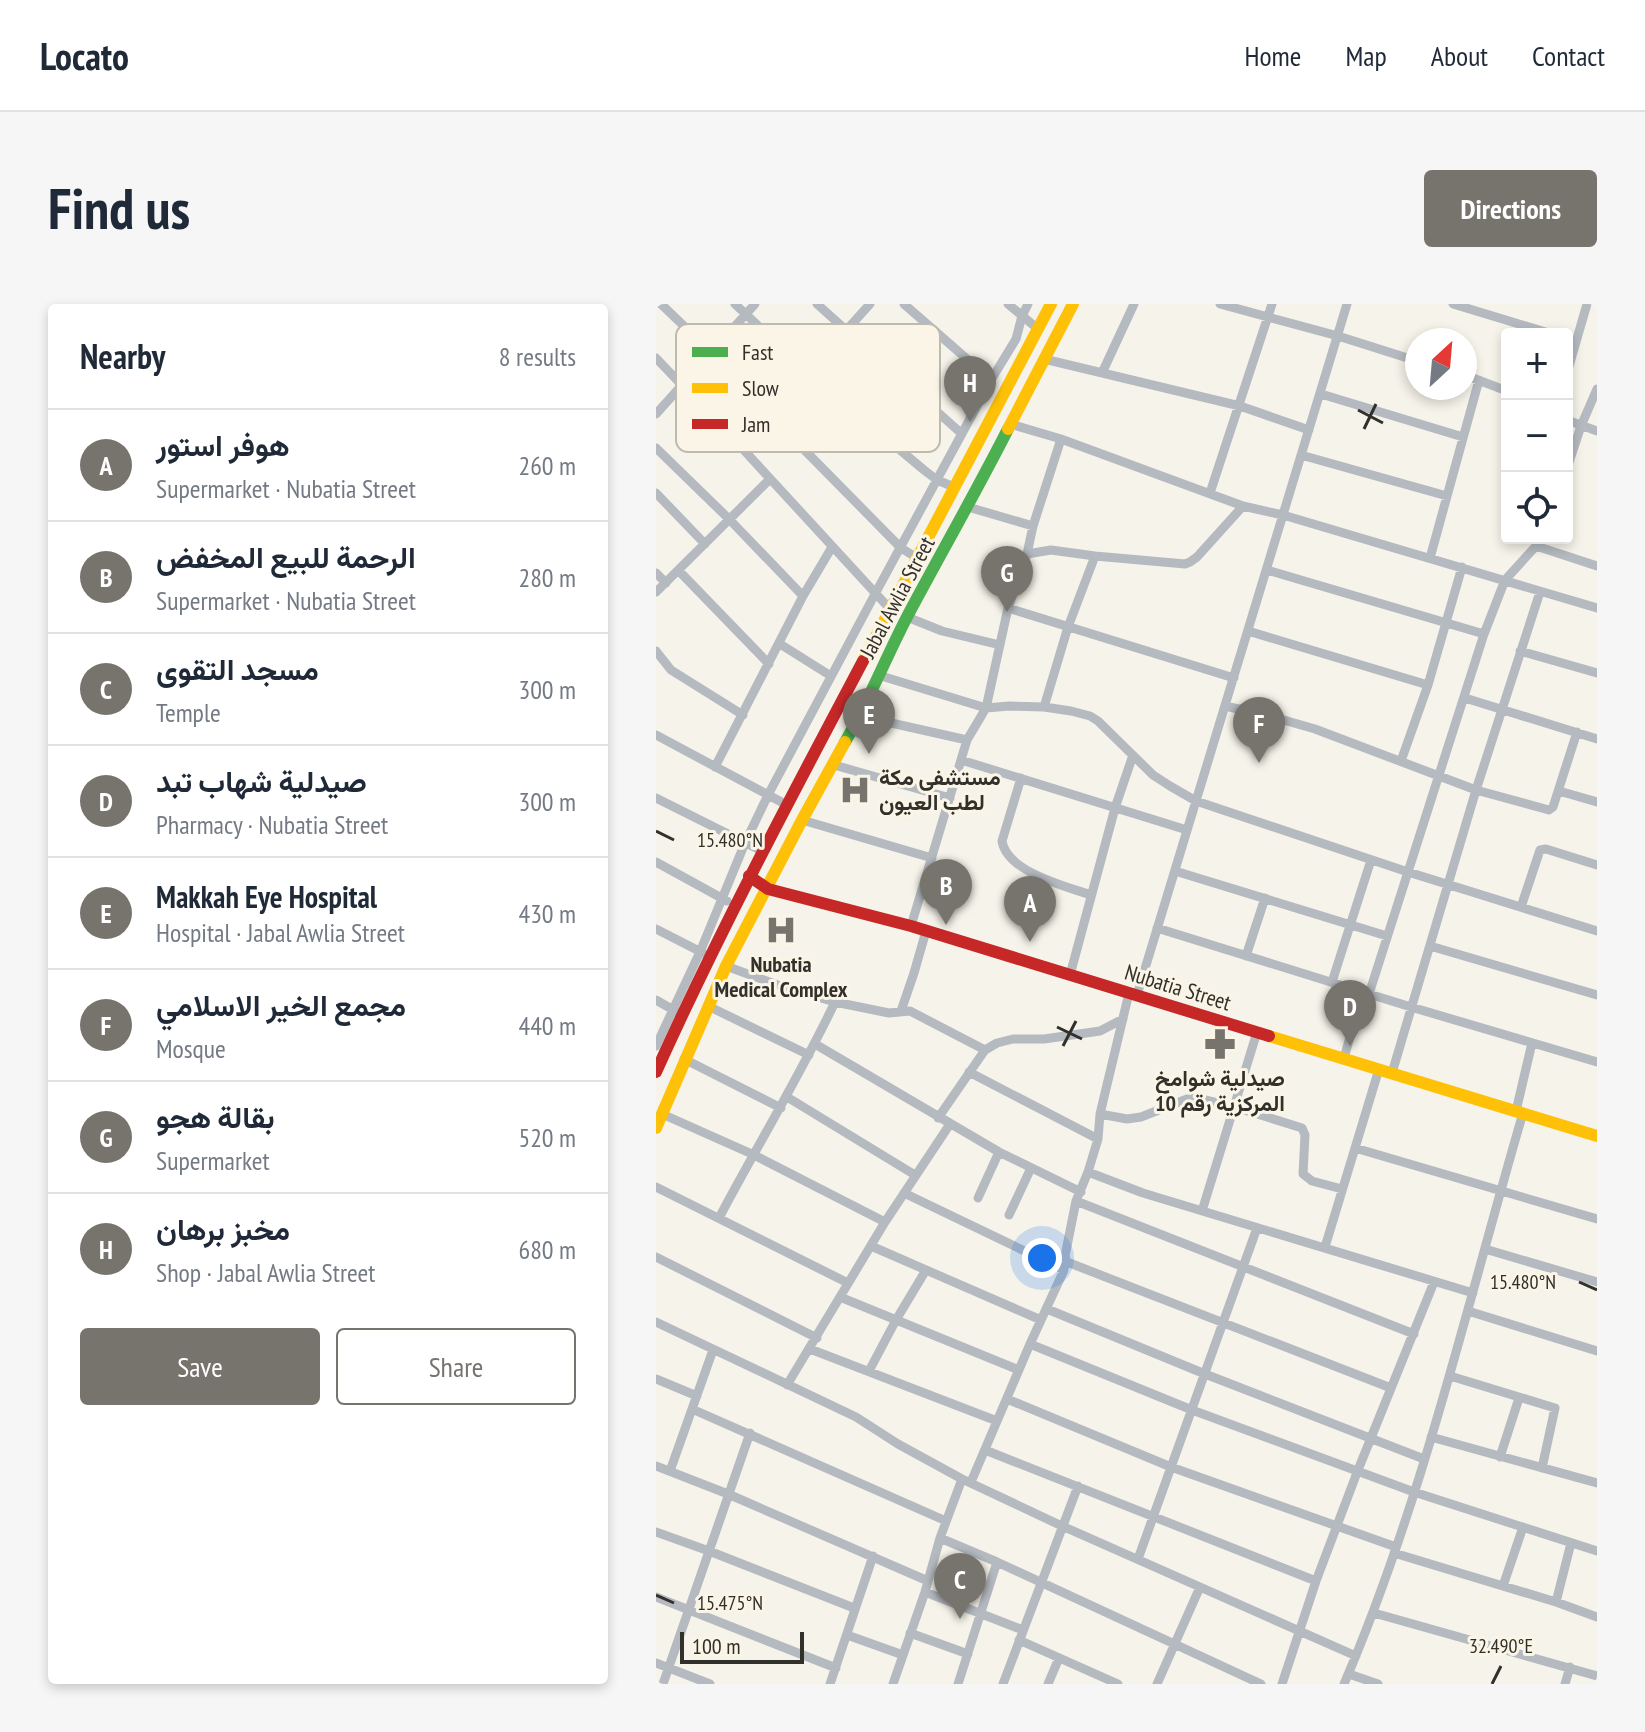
<!DOCTYPE html>
<html lang="en">
<head>
<meta charset="utf-8">
<style>
	:root { --surface:#fff; --page:#f6f6f7; --text:#1f2937; --muted:#747a83; --line:#e0e1e3; --accent:#77746e }
	body { margin:0; font-family:"PT Sans Narrow",Vazirmatn,sans-serif; background:var(--page); color:var(--text) }
	.controls { position:absolute; right:24px; top:24px; display:grid; overflow:hidden; border-radius:8px; box-shadow:0 4px 12px #0003 }
	.controls button { width:72px; height:72px; display:grid; place-items:center; padding:0; border:0; border-bottom:2px solid var(--line); background:var(--surface); color:var(--text); font:40px sans-serif }
	.compass { position:absolute; left:749px; top:24px; width:72px; height:72px; border-radius:50%; background:var(--surface); box-shadow:0 4px 12px #0003; rotate:26deg }
	.scale { position:absolute; left:24px; bottom:20px; width:124px; box-sizing:border-box; padding-left:8px; border:4px solid #32302b; border-top:0; font-size:22px; line-height:28px; white-space:nowrap; color:#32302b; -webkit-text-stroke:6px #faf5e6; paint-order:stroke }
	.you { position:absolute; left:386px; top:954px; width:28px; height:28px; margin:-20px; border:6px solid #fff; border-radius:50%; background:#1a73e8; box-shadow:0 0 0 12px #1a73e833 }
	.badge { display:grid; place-items:center; width:52px; height:52px; border-radius:50%; background:var(--accent); color:#fff; font-size:26px; font-weight:700 }
	.pin { position:absolute; translate:-50% -66px; filter:drop-shadow(0 2px 4px #0008) }
	.pin::after { content:''; position:absolute; top:42px; width:28px; height:24px; background:inherit; clip-path:polygon(0 0,100% 0,50% 100%) }
	.list { margin:0; padding:0; list-style:none }
	h2 { display:flex; justify-content:space-between; align-items:center; height:104px; margin:0; padding:0 32px; font-size:34px }
	h2 small { font-size:26px; font-weight:400; color:var(--muted) }
	.list li { display:grid; grid-template-columns:52px 1fr auto; gap:24px; align-items:center; box-sizing:border-box; height:112px; padding:0 32px; border-top:2px solid var(--line) }
	.list b { display:block; font-size:30px; white-space:nowrap }
	.list p { margin:0; font-size:26px; white-space:nowrap; color:var(--muted) }
	.list em { font-size:26px; font-style:normal; color:var(--muted) }
	.actions { display:flex; gap:16px; padding:24px 32px }
	.actions a { flex:1; padding:18px 0; border:2px solid var(--accent); border-radius:8px; text-align:center; font-size:28px; color:var(--accent) }
	.actions .main { background:var(--accent); color:#fff }
	.icon { flex:none; width:44px; height:44px; fill:none; stroke:currentColor; stroke-width:2; stroke-linecap:round; stroke-linejoin:round }
	.map { position:relative; flex:none; width:941px; height:1380px; overflow:hidden; border-radius:8px }
	header { display:flex; align-items:center; gap:48px; box-sizing:border-box; height:112px; padding:0 40px; background:var(--surface); border-bottom:2px solid var(--line) }
	header strong { font-size:38px }
	nav { display:flex; gap:44px; margin-inline-start:auto; font-size:28px }
	.intro { display:flex; align-items:center; justify-content:space-between; box-sizing:border-box; height:192px; padding:0 48px }
	h1 { margin:0; font-size:56px }
	.button { padding:20px 36px; border-radius:8px; background:var(--accent); color:#fff; font-size:28px; font-weight:700 }
	main { display:flex; gap:48px; padding:0 48px }
	aside { flex:1; background:var(--surface); border-radius:8px; box-shadow:0 4px 12px #0003 }
	.map>svg:first-child { display:block }
</style>
</head>
<body>
<header>
<strong>Locato</strong>
<nav><a>Home</a><a>Map</a><a>About</a><a>Contact</a></nav>
</header>
<div class="intro"><h1>Find us</h1><a class="button">Directions</a></div>
<main>
<aside>
<h2>Nearby<small>8 results</small></h2>
<ul class="list">
<li><span class="badge">A</span><div><b>هوفر استور</b><p>Supermarket · Nubatia Street</p></div><em>260 m</em></li>
<li><span class="badge">B</span><div><b>الرحمة للبيع المخفض</b><p>Supermarket · Nubatia Street</p></div><em>280 m</em></li>
<li><span class="badge">C</span><div><b>مسجد التقوى</b><p>Temple</p></div><em>300 m</em></li>
<li><span class="badge">D</span><div><b>صيدلية شهاب تبد</b><p>Pharmacy · Nubatia Street</p></div><em>300 m</em></li>
<li><span class="badge">E</span><div><b>Makkah Eye Hospital</b><p>Hospital · Jabal Awlia Street</p></div><em>430 m</em></li>
<li><span class="badge">F</span><div><b>مجمع الخير الاسلامي</b><p>Mosque</p></div><em>440 m</em></li>
<li><span class="badge">G</span><div><b>بقالة هجو</b><p>Supermarket</p></div><em>520 m</em></li>
<li><span class="badge">H</span><div><b>مخبز برهان</b><p>Shop · Jabal Awlia Street</p></div><em>680 m</em></li>
</ul>
<div class="actions"><a class="main">Save</a><a>Share</a></div>
</aside>
<div class="map">
<svg width="941" height="1380" viewBox="0 0 941 1380">
	<rect width="100%" height="100%" fill="#f6f3ea"/>
	<g fill="none" stroke-linecap="round" stroke-linejoin="round">
		<path stroke="#b5bac0" stroke-width="9" d="M 5,0 L 55,48 L 114,111 L 245,244 L 261,254
			M 79,0 L 152,69 L 268,166 L 281,176 L 298,183
			M 161,0 L 306,130
			M 248,0 L 335,76
			M 352,0 L 382,25
			M 564,0 L 682,32 L 761,57
			M 797,0 L 896,30
			M 0,54 L 85,143 L 234,305
			M 388,55 L 584,102 L 653,126
			M 446,69 L 478,0
			M 911,69 L 931,0
			M 809,71 L 851,87
			M 665,90 L 807,133
			M 0,110 L 99,0
			M 911,116 L 941,127
			M 354,120 L 405,135 L 587,202 L 627,211 L 941,304
			M 85,143 L 214,0
			M 0,144 L 73,215 L 147,292
			M 645,151 L 791,192
			M 911,164 L 925,122 L 941,85
			M 0,189 L 49,240
			M 554,189 L 616,0
			M 312,203 L 377,222
			M 880,242 L 941,262
			M 371,250 L 395,246 L 439,252 L 529,260 L 534,258 L 541,253 L 587,202
			M 774,254 L 823,76
			M 611,266 L 828,330
			M 23,267 L 113,360
			M 0,269 L 10,279
			M 0,288 L 114,175
			M 352,304 L 578,374
			M 251,313 L 286,327 L 344,341
			M 592,327 L 772,381
			M 124,340 L 175,372
			M 0,347 L 15,366 L 87,411
			M 864,347 L 941,369
			M 222,371 L 330,404 L 353,402 L 388,403 L 415,407 L 434,412 L 442,417 L 497,471 L 514,482 L 540,497 L 752,568 L 941,627
			M 809,394 L 941,435
			M 569,402 L 614,412 L 659,425 L 820,486 L 893,506 L 897,503 L 921,428
			M 388,403 L 412,323 L 439,252
			M 204,412 L 311,436
			M 0,431 L 131,501
			M 305,456 L 531,526
			M 745,457 L 772,381 L 806,263
			M 178,461 L 294,494
			M 59,463 L 147,292 L 176,243
			M 365,474 L 346,537 C 351,568 409,582 435,591
			M 903,487 L 941,498
			M 0,494 L 106,547
			M 146,516 L 276,554
			M 0,558 L 71,597
			M 519,567 L 731,632
			M 865,603 L 884,546 L 890,545 L 941,561
			M 255,622 L 311,436 L 330,404 L 352,304 L 371,250 L 377,222 L 405,135
			M 501,624 L 755,703 L 941,758
			M 0,625 L 47,649
			M 774,642 L 941,691
			M 590,652 L 609,594
			M 70,662 L 127,683 L 179,698 L 233,709 L 254,707 L 329,746
			M 414,671 L 459,504 L 477,451
			M 676,678 L 715,556
			M 713,690 L 828,330 L 849,276 L 880,242 L 884,234
			M 481,691 L 691,0
			M 0,696 L 21,708
			M 52,702 L 153,751
			M 245,707 L 258,669 L 270,627
			M 159,740 L 343,848 L 425,888
			M 0,742 L 44,648 L 89,539 L 112,491 L 219,290 L 335,76 L 360,35 L 366,12 L 372,0
			M 688,754 L 707,688
			M 28,755 L 125,804
			M 313,768 L 442,835
			M 736,769 L 820,486 L 884,288
			M 131,793 L 259,871
			M 860,807 L 876,739
			M 6,810 L 96,850 L 229,918
			M 444,810 L 471,815 L 485,813 L 531,795 L 542,794 L 579,803 L 646,824 L 649,831 L 647,870 L 656,877 L 686,885
			M 282,814 L 329,746 L 341,739 L 357,735 L 388,735 L 444,727 L 467,715
			M 699,844 L 941,915
			M 432,868 L 487,889 L 817,989
			M 0,883 L 192,979
			M 248,889 L 408,966 L 374,1040 L 315,1178
			M 322,894 L 343,848
			M 420,897 L 758,1030
			M 546,907 L 601,728
			M 353,911 L 375,864
			M 63,914 C 101,842 144,772 179,698
			M 215,942 L 385,1016
			M 669,943 L 723,765
			M 829,945 L 941,978
			M 0,953 L 161,1034
			M 411,958 L 735,1084
			M 409,962 L 411,958 L 409,952 L 420,897 L 432,868 L 442,835 L 444,810 L 473,689
			M 184,993 L 363,1066
			M 391,1005 L 549,1070 L 768,1155
			M 812,1007 L 941,1047
			M 0,1018 L 200,1113 L 242,1140 L 306,1175 L 406,1222 L 700,1352
			M 374,1040 L 536,1106 L 758,1188 L 941,1247
			M 154,1045 L 341,1117
			M 213,1067 L 240,1016 L 270,966
			M 794,1072 L 899,1104 L 886,1164
			M 0,1075 L 41,1092
			M 131,1081 L 229,918 L 294,820
			M 351,1095 L 515,1163 L 740,1243
			M 36,1105 L 290,1217
			M 775,1133 L 941,1179
			M 329,1146 L 660,1277
			M 844,1153 L 863,1094
			M 0,1162 L 72,1190 L 272,1277
			M 14,1167 L 57,1046
			M 0,1228 L 53,1247 L 198,1304
			M 284,1234 L 341,1258 L 605,1380
			M 738,1249 L 900,1298 L 941,1313
			M 482,1255 L 601,924
			M 847,1282 L 867,1223
			M 269,1288 L 367,1326
			M 0,1293 L 180,1364
			M 900,1298 L 915,1239
			M 718,1309 L 941,1372
			M 254,1329 L 312,1350
			M 191,1331 L 247,1351
			M 363,1336 L 462,1380
			M 0,1359 L 54,1380
			M 693,1370 L 722,1380
			M 7,1380 L 94,1129
			M 174,1380 L 217,1252
			M 237,1380 L 269,1288 L 284,1234 L 306,1175
			M 302,1380 L 341,1258
			M 347,1380 L 422,1182
			M 392,1380 L 403,1354
			M 501,1380 L 544,1283
			M 626,1380 L 660,1277 L 702,1166 L 778,978
			M 688,1380 C 767,1196 811,1000 867,809
			M 909,1380 L 914,1363"/>
		<path stroke="#4caf50" stroke-width="12" d="M 189,438 C 213,397 230,353 252,311 C 285,249 320,188 352,125"/>
		<path stroke="#ffc107" stroke-width="12" d="M 352,125 L 417,0
			M 207,357 L 395,0
			M 613,732 L 941,832
			M 0,824 L 70,662 L 146,516 L 189,438"/>
		<path stroke="#c62828" stroke-width="12" d="M 93,572 L 112,585 L 255,622 L 613,732
			M 0,768 C 63,628 135,493 207,357"/>
	</g>
	<path fill="none" stroke="#32302b" stroke-width="3" d="M 702,106 L 727,119M 708,125 L 720,100M 0,527 L 18,536M 401,723 L 426,735M 407,742 L 420,717M 923,978 L 941,986M 0,1291 L 18,1299M 836,1380 L 845,1362"/>
	<defs>
		<symbol id="hospital-bare" viewBox="-9 -9 18 18"><path d="M-5-5h3v3.5h4V-5h3V5h-3V1.5h-4V5h-3Z" fill="#77746e" stroke="#faf5e6" stroke-width="2.5" paint-order="stroke"/></symbol>
		<symbol id="pharmacy-bare" viewBox="-9 -9 18 18"><path d="M-2-6h4v4h4v4h-4v4h-4v-4h-4v-4h4Z" fill="#77746e" stroke="#faf5e6" stroke-width="2.5" paint-order="stroke"/></symbol>
	</defs>
	<g fill-rule="evenodd">
		<use href="#hospital-bare" x="177" y="464" width="44" height="44"/>
		<use href="#hospital-bare" x="103" y="604" width="44" height="44"/>
		<use href="#pharmacy-bare" x="542" y="718" width="44" height="44"/>
	</g>
	<g text-anchor="middle" dominant-baseline="central" stroke-width="6" stroke-linejoin="round" paint-order="stroke">
		<g font-size="22" fill="#32302b" stroke="#faf5e6">
			<text transform="translate(241 293) rotate(-62)">Jabal Awlia Street</text>
			<text transform="translate(522 683) rotate(17)">Nubatia Street</text>
		</g>
		<g font-size="22" font-weight="bold" fill="#32302b" stroke="#faf5e6">
			<text x="223" y="473" text-anchor="start">مستشفى مكة<tspan x="223" dy="25">لطب العيون</tspan></text>
			<text x="125" y="660">Nubatia<tspan x="125" dy="25">Medical Complex</tspan></text>
			<text x="564" y="774">صيدلية شوامخ<tspan x="564" dy="25">المركزية رقم 10</tspan></text>
		</g>
	</g>
	<rect x="20" y="20" width="264" height="128" rx="12" fill="#faf5e6" stroke="#bebaae" stroke-width="2"/>
	<rect x="36" y="43" width="36" height="10" fill="#4caf50"/>
	<rect x="36" y="79" width="36" height="10" fill="#ffc107"/>
	<rect x="36" y="115" width="36" height="10" fill="#c62828"/>
	<g font-size="22" fill="#32302b">
		<text x="86" y="56">Fast</text>
		<text x="86" y="92">Slow</text>
		<text x="86" y="128">Jam</text>
	</g>
	<g font-size="20" text-anchor="middle" fill="#32302b" stroke="#faf5e6" stroke-width="6" stroke-linejoin="round" paint-order="stroke">
		<text x="74" y="543">15.480°N</text>
		<text x="867" y="985">15.480°N</text>
		<text x="74" y="1306">15.475°N</text>
		<text x="845" y="1349">32.490°E</text>
	</g>
</svg>
<div class="controls">
<button>+</button>
<button>−</button>
<button><svg class="icon" aria-label="locate" viewBox="0 0 24 24"><circle cx="12" cy="12" r="6"/><path d="M12 2v4M12 18v4M2 12h4M18 12h4"/></svg></button>
</div>
<svg class="compass" viewBox="-18 -18 36 36"><path d="M0-13l5 13h-10z" fill="#e53935"/><path d="M0 13l5-13h-10z" fill="#747a83"/></svg>
<div class="scale">100 m</div>
<div class="you"></div>
<div class="pin badge" style="left:374px;top:638px">A</div>
<div class="pin badge" style="left:290px;top:621px">B</div>
<div class="pin badge" style="left:304px;top:1315px">C</div>
<div class="pin badge" style="left:694px;top:742px">D</div>
<div class="pin badge" style="left:213px;top:450px">E</div>
<div class="pin badge" style="left:603px;top:459px">F</div>
<div class="pin badge" style="left:351px;top:308px">G</div>
<div class="pin badge" style="left:314px;top:118px">H</div>
</div>
</main>
</body>
</html>
